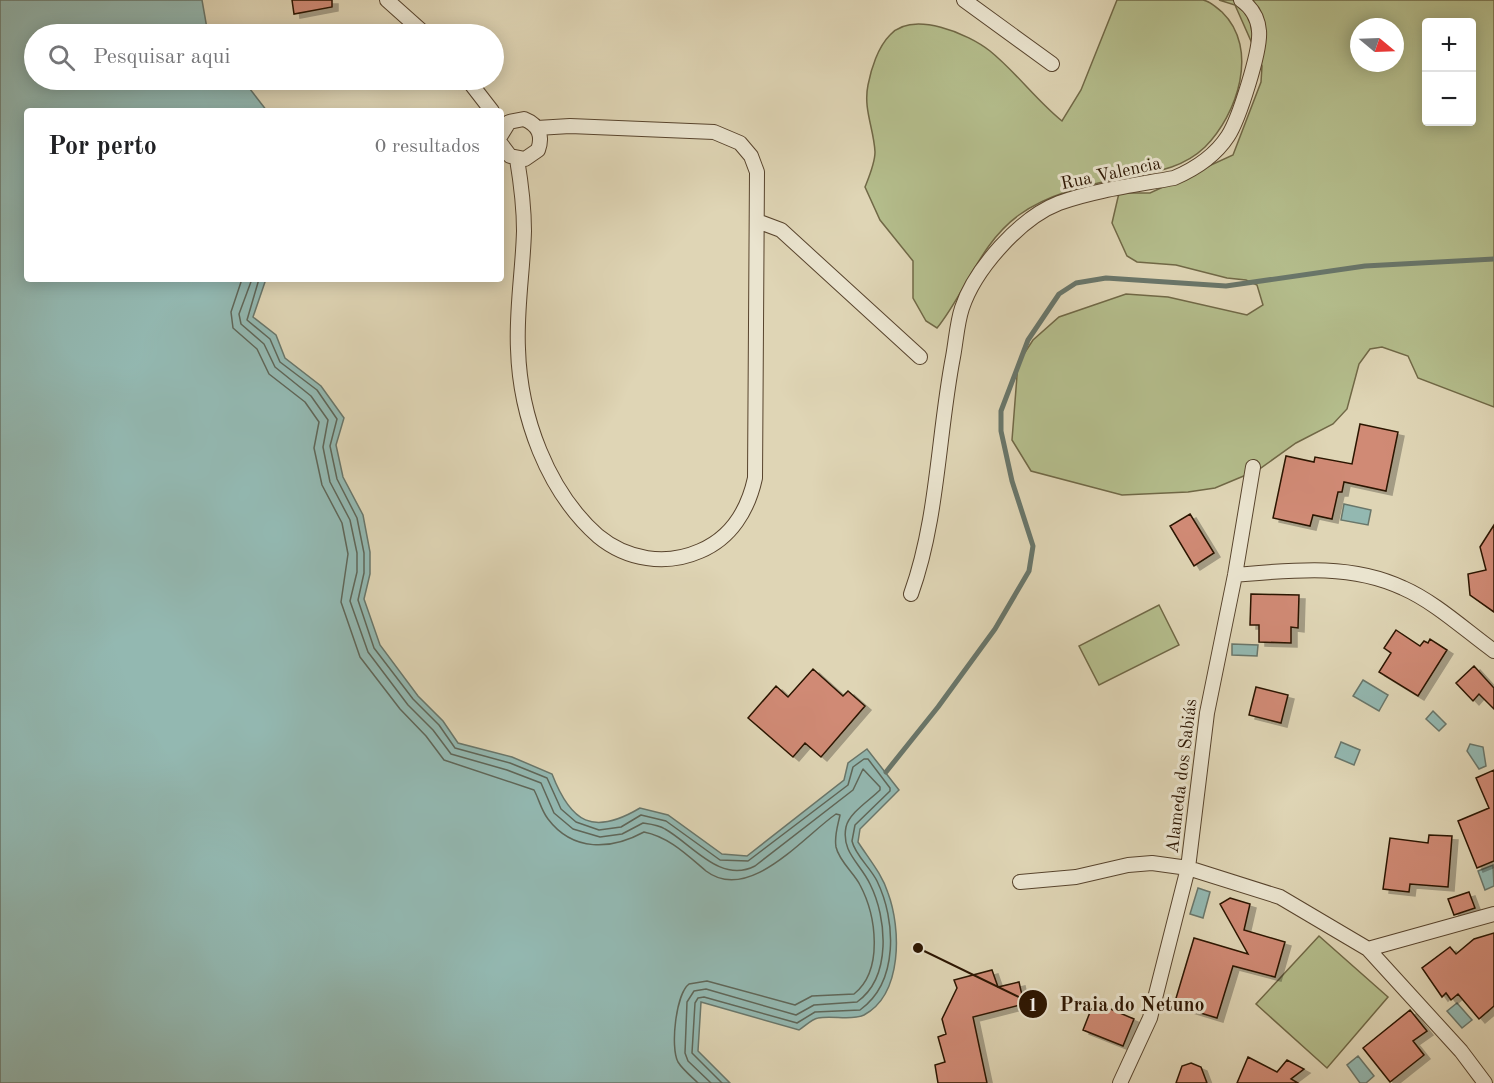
<!DOCTYPE html>
<html lang="pt">
<head>
<meta charset="utf-8">
<style>
	:root { --surface:#fff; --page:#f2f2f2; --text:#202124; --muted:#757577; --line:#e0e0e0 }
	body { margin:0; font-family:"Old Standard TT",serif; background:var(--page); color:var(--text) }
	.controls { position:absolute; right:18px; top:18px; display:grid; overflow:hidden; border-radius:6px; box-shadow:0 3px 15px #0003 }
	.controls button { width:54px; height:54px; display:grid; place-items:center; padding:0; border:0; border-bottom:2px solid var(--line); background:var(--surface); color:var(--text); font:30px sans-serif }
	.compass { position:absolute; left:1350px; top:18px; width:54px; height:54px; border-radius:50%; background:var(--surface); box-shadow:0 3px 15px #0003; rotate:109deg }
	.list { margin:0; padding:0; list-style:none }
	h2 { display:flex; justify-content:space-between; align-items:center; height:78px; margin:0; padding:0 24px; font-size:26px }
	h2 small { font-size:20px; font-weight:400; color:var(--muted) }
	.icon { flex:none; width:33px; height:33px; fill:none; stroke:currentColor; stroke-width:2; stroke-linecap:round; stroke-linejoin:round }
	.map { position:relative; flex:none; width:1494px; height:1083px; overflow:hidden }
	.search { position:absolute; background:var(--surface); box-shadow:0 3px 15px #0003; left:24px; top:24px; width:480px; height:66px; display:flex; align-items:center; gap:15px; box-sizing:border-box; padding:0 21px; border-radius:33px; color:var(--muted); font-size:22px }
	.panel { position:absolute; background:var(--surface); box-shadow:0 3px 15px #0003; left:24px; top:108px; width:480px; height:174px; border-radius:6px }
	.map>svg:first-child { display:block }
</style>
</head>
<body>
<div class="map">
<svg width="1494" height="1083" viewBox="0 0 1494 1083">
	<defs>
		<filter id="shadow"><feDropShadow dx="6" dy="4" stdDeviation="0" flood-color="#0004"/></filter>
	</defs>
	<rect width="100%" height="100%" fill="#dfd5b5"/>
	<filter id="stains"><feTurbulence type="fractalNoise" baseFrequency=".00333" numOctaves="4"/><feColorMatrix values="0 0 0 0 .2 0 0 0 0 .09 0 0 0 0 .02 0 0 0 .5 -.17"/></filter>
	<radialGradient id="worn" r=".72"><stop offset=".6" stop-color="#630" stop-opacity="0"/><stop offset="1" stop-color="#630" stop-opacity=".3"/></radialGradient>
	<path fill="#b4bd8c" stroke="#706846" stroke-width="1.5" fill-rule="evenodd" d="M 1117,0 C 1140,0 1183,0 1203,0 C 1210,1 1217,8 1222,12 C 1260,49 1237,115 1205,147 C 1181,170 1152,172 1121,178 C 1087,185 1048,194 1019,215 C 980,243 966,292 937,328 L 926,321 L 913,298 L 913,261 L 880,220 L 865,187 C 869,177 875,163 875,152 C 874,129 863,109 868,85 C 871,69 878,47 890,35 C 913,10 969,34 990,51 C 1016,72 1036,100 1062,121 L 1081,90 Z
		M 1219,0 L 1494,0 L 1494,407 L 1418,378 L 1408,356 L 1382,347 L 1370,349 L 1359,364 L 1347,409 L 1333,424 L 1296,443 L 1258,470 L 1215,488 L 1188,492 L 1122,495 L 1031,471 L 1012,440 L 1018,363 L 1033,340 L 1059,317 L 1126,294 L 1168,297 L 1247,315 L 1263,305 L 1257,285 L 1246,280 L 1227,278 L 1176,265 L 1137,262 L 1127,256 L 1112,223 L 1119,193 L 1150,193 L 1233,155 L 1261,82 L 1262,66 L 1235,5 ZM 1426,22 L 1472,22 L 1472,122 L 1426,122 ZM 1359,27 L 1395,27 L 1395,63 L 1359,63 Z
		M 1159,605 L 1179,645 L 1099,685 L 1079,646 Z
		M 1319,936 L 1388,997 L 1327,1068 L 1256,1004 Z"/>
	<path fill="#93b8b1" stroke="#69766a" stroke-width="1.5" d="M 0,0 L 202,0 L 208,34 L 34,34 L 34,80 L 243,80 L 267,111 L 27,111 L 27,279 L 266,279 L 253,317 L 276,335 L 285,358 L 321,386 L 344,418 L 336,445 L 343,477 L 363,515 L 370,552 L 370,574 L 364,599 L 380,645 L 418,696 L 443,721 L 458,743 L 512,757 L 552,774 C 571,823 593,836 640,808 L 668,815 L 722,854 L 747,856 L 844,780 L 848,763 L 867,749 L 899,790 L 860,829 L 858,842 C 869,859 882,874 888,893 C 901,928 903,994 864,1015 C 852,1021 832,1015 818,1018 C 812,1019 805,1026 799,1030 L 701,1002 L 698,1051 L 730,1083 L 0,1083 Z
		M 1344,504 L 1371,510 L 1368,525 L 1341,520 Z
		M 1232,644 L 1258,645 L 1257,656 L 1232,655 Z
		M 1363,680 L 1388,695 L 1379,711 L 1353,696 Z
		M 1433,711 L 1446,724 L 1439,731 L 1426,719 Z
		M 1341,742 L 1360,750 L 1354,765 L 1335,757 Z
		M 1470,744 L 1483,747 L 1486,766 L 1479,769 L 1467,751 Z
		M 1493,865 L 1494,886 L 1485,890 L 1478,871 Z
		M 1198,888 L 1210,892 L 1203,918 L 1190,914 Z
		M 1457,1003 L 1472,1020 L 1462,1028 L 1447,1011 Z
		M 1358,1056 L 1374,1076 L 1366,1083 L 1360,1083 L 1347,1065 Z"/>
	<g fill="none" stroke-linecap="round" stroke-linejoin="round">
		<path stroke="#5f6658" stroke-width="1.5" d="M 242,279 L 231,312 L 233,328 L 257,349 L 269,374 L 305,402 L 319,422 L 314,448 L 322,485 L 342,523 L 348,554 L 341,602 L 360,657 L 400,709 L 426,736 L 444,760 L 534,790 C 539,799 541,810 548,819 C 573,852 611,850 644,832 C 669,837 687,855 706,871 C 749,904 804,836 836,814 L 840,815 C 838,825 834,836 836,847 C 839,861 854,873 860,885 C 876,915 884,970 854,994 L 812,996 L 795,1005 L 707,981 L 689,984 C 676,994 670,1047 678,1062 C 683,1070 692,1077 698,1083
			M 252,279 L 239,314 L 241,324 L 264,344 L 275,367 L 311,396 L 328,420 L 323,447 L 330,482 L 350,520 L 357,553 L 357,572 L 350,601 L 368,652 L 408,705 L 433,730 L 451,754 L 507,770 L 541,783 L 554,813 L 573,829 L 600,837 L 622,834 L 643,823 C 650,824 659,825 665,829 C 692,844 720,884 755,866 L 853,790 L 863,769 L 880,787 L 880,790 C 870,800 849,813 846,827 C 841,852 860,863 870,884 C 887,918 892,977 857,1002 L 814,1005 L 796,1015 L 706,989 L 694,991 L 687,1002 L 685,1053 L 688,1061 L 711,1083
			M 259,279 L 247,320 L 270,339 L 280,362 L 317,390 L 337,419 L 330,446 L 337,479 L 357,518 L 364,553 L 364,573 L 358,600 L 374,648 L 413,699 L 439,725 L 455,748 L 510,763 L 547,778 L 561,809 L 576,822 L 599,830 L 621,827 L 641,815 L 666,821 L 720,860 L 748,861 L 848,785 L 853,767 L 864,759 L 868,759 L 890,788 L 890,791 L 855,825 L 852,841 C 855,855 870,867 877,881 C 896,920 899,982 860,1010 L 815,1012 L 797,1023 L 704,997 L 698,998 L 695,1003 L 692,1053 L 722,1083"/>
		<path stroke="#69766a" stroke-width="5" d="M 886,772 L 938,707 L 995,629 L 1029,571 L 1033,546 L 1012,481 L 1001,431 L 1001,411 L 1028,340 L 1059,294 L 1076,283 L 1106,278 L 1226,286 L 1365,266 L 1494,259"/>
	</g>
	<path fill="#d08a75" stroke="#2b1400" stroke-width="1.5" filter="url(#shadow)" d="M 292,0 L 332,0 L 332,7 L 294,14 Z
		M 1360,424 L 1398,432 L 1386,491 L 1344,482 L 1342,492 L 1338,492 L 1332,519 L 1313,515 L 1310,526 L 1273,518 L 1286,456 L 1314,462 L 1315,457 L 1352,464 Z
		M 1190,514 L 1214,553 L 1194,566 L 1170,526 Z
		M 1494,525 L 1494,612 L 1470,595 L 1468,574 L 1486,570 L 1480,547 Z
		M 1251,594 L 1299,595 L 1298,628 L 1291,627 L 1291,643 L 1259,642 L 1259,625 L 1250,625 Z
		M 1396,630 L 1420,646 L 1424,641 L 1428,643 L 1430,639 L 1447,650 L 1418,696 L 1379,672 L 1391,653 L 1384,648 Z
		M 1474,666 L 1494,688 L 1494,709 L 1479,694 L 1473,701 L 1456,683 Z
		M 813,669 L 843,696 L 848,691 L 865,706 L 821,757 L 805,743 L 793,757 L 748,718 L 776,686 L 788,697 Z
		M 1256,687 L 1288,695 L 1281,723 L 1249,715 Z
		M 1494,770 L 1494,861 L 1477,868 L 1458,821 L 1489,808 L 1476,778 Z
		M 1429,835 L 1452,836 L 1448,887 L 1410,884 L 1409,892 L 1383,889 L 1390,838 L 1428,843 Z
		M 1469,892 L 1475,908 L 1454,915 L 1448,899 Z
		M 1230,898 L 1250,904 L 1244,930 L 1285,942 L 1275,977 L 1233,966 L 1217,1018 L 1174,1005 L 1194,938 L 1248,954 L 1220,904 Z
		M 1494,933 L 1494,1006 L 1479,1019 L 1458,994 L 1451,1000 L 1446,993 L 1442,997 L 1422,968 L 1450,947 L 1456,954 L 1474,939 Z
		M 992,970 L 998,987 L 1019,982 L 1024,1004 L 973,1017 L 987,1083 L 938,1083 L 935,1065 L 945,1062 L 938,1037 L 946,1034 L 942,1019 L 957,988 L 954,980 Z
		M 1094,1002 L 1134,1019 L 1123,1046 L 1083,1030 Z
		M 1410,1010 L 1427,1031 L 1413,1041 L 1424,1055 L 1390,1082 L 1363,1048 Z
		M 1248,1057 L 1277,1072 L 1287,1060 L 1304,1069 L 1291,1079 L 1298,1083 L 1237,1083 Z
		M 1191,1063 L 1201,1067 L 1207,1083 L 1176,1083 L 1182,1066 Z"/>
	<g fill="none" stroke-linecap="round" stroke-linejoin="round">
		<defs>
			<path id="minor" d="M 387,0 L 425,34
				M 964,0 L 1052,64
				M 468,80 L 492,111
				M 501,135 L 509,122 L 524,119 C 539,125 543,136 538,150 L 525,159 L 510,156 L 501,144
				M 517,159 C 521,183 524,207 524,231 C 523,270 516,310 518,349 C 520,416 547,491 598,536 C 627,560 666,566 700,551 C 731,538 748,510 755,478 L 757,172 L 751,156 L 740,143 L 714,132 L 570,126 L 537,128
				M 757,221 L 781,230 L 920,357
				M 1235,575 C 1292,570 1350,563 1403,588 C 1435,602 1465,630 1494,651
				M 911,594 C 938,519 938,435 953,357 C 956,341 957,323 962,308 C 975,269 1020,218 1059,203 C 1095,190 1136,185 1174,178 C 1195,169 1215,156 1228,136 C 1239,119 1261,50 1259,31 C 1258,18 1251,7 1241,0
				M 1020,882 L 1076,877 L 1128,865 L 1152,863 L 1188,868 L 1280,897 L 1368,949 L 1461,1051 L 1485,1083
				M 1368,949 L 1494,914
				M 1120,1083 L 1150,1018 L 1188,868 L 1207,713 L 1235,575 L 1253,467"/>
		</defs>
		<use href="#minor" stroke="#58442d" stroke-width="16"/>
		<use href="#minor" stroke="#eae4cf" stroke-width="14"/>
	</g>
	<g text-anchor="middle" dominant-baseline="central" stroke-width="6" stroke-linejoin="round" paint-order="stroke">
		<g font-size="18" fill="#2b1400" stroke="#eae4cf">
			<text transform="translate(1111 174) rotate(-12)">Rua Valencia</text>
			<text transform="translate(1182 776) rotate(-83)">Alameda dos Sabiás</text>
		</g>
	</g>
	<path fill="none" stroke="#2b1400" stroke-width="2" d="M918 948L1033 1004"/>
	<g fill="#2b1400" stroke="#eae4cf" stroke-width="2">
		<circle cx="918" cy="948" r="6"/>
		<circle cx="1033" cy="1004" r="15"/>
	</g>
	<g font-size="18" text-anchor="middle" font-weight="bold" fill="#fff">
		<text x="1033" y="1011">1</text>
	</g>
	<g font-size="20" text-anchor="middle" font-weight="bold" fill="#2b1400" stroke="#eae4cf" stroke-width="6" stroke-linejoin="round" paint-order="stroke">
		<text x="1132" y="1011">Praia do Netuno</text>
	</g>
	<rect width="100%" height="100%" filter="url(#stains)"/>
	<rect width="100%" height="100%" fill="url(#worn)"/>
</svg>
<div class="controls">
<button>+</button>
<button>−</button>
</div>
<svg class="compass" viewBox="-18 -18 36 36"><path d="M0-13l5 13h-10z" fill="#e53935"/><path d="M0 13l5-13h-10z" fill="#757577"/></svg>
<div class="search"><svg class="icon" aria-label="search" viewBox="0 0 24 24"><circle cx="10" cy="10" r="6"/><path d="M15 15l6 6"/></svg>Pesquisar aqui</div>
<section class="panel">
<h2>Por perto<small>0 resultados</small></h2>
<ul class="list">
</ul>
</section>
</div>
</body>
</html>
